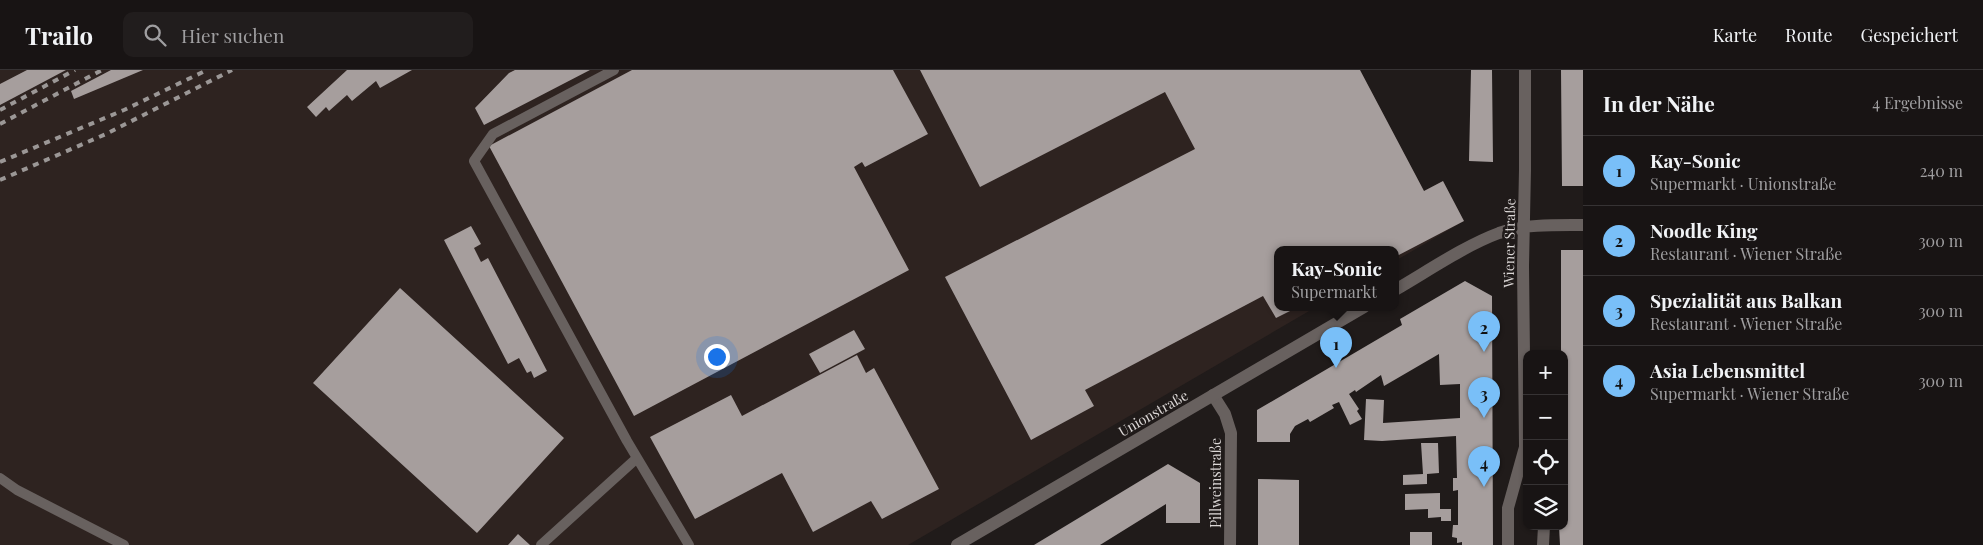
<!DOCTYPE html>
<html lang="de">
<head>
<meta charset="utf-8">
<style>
	:root { --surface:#181414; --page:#211d1d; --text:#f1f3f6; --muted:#9f9ea0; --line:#363334; --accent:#79bff8 }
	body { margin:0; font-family:"Playfair Display",serif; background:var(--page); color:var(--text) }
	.controls { position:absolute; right:15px; bottom:15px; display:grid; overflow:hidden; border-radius:10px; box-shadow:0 1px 4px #0004 }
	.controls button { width:45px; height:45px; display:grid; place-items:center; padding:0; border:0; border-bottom:1px solid var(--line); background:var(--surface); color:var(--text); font:25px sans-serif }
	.you { position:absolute; left:716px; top:286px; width:18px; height:18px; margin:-12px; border:4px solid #fff; border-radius:50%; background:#1a73e8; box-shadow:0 0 0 8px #1a73e833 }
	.badge { display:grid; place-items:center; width:32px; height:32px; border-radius:50%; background:var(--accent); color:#111; font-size:16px; font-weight:700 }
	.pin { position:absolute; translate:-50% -41px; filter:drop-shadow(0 1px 2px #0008) }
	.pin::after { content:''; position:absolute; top:26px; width:18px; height:15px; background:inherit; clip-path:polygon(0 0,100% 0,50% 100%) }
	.popup { position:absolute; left:1274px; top:176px; width:125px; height:65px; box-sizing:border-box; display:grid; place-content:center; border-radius:10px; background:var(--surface); filter:drop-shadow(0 1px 4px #0005); font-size:16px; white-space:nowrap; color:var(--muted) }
	.popup b { font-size:19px; color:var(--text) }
	.popup::after { content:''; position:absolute; left:50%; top:100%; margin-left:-10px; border:10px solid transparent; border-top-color:var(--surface) }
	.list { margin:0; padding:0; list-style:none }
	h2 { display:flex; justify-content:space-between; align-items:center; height:65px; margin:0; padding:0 20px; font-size:21px }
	h2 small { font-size:16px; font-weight:400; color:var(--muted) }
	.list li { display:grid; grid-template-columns:32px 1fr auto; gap:15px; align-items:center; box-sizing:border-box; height:70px; padding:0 20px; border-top:1px solid var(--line) }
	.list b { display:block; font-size:19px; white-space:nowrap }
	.list p { margin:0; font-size:16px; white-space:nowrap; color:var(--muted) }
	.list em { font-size:16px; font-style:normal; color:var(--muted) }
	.icon { flex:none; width:28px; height:28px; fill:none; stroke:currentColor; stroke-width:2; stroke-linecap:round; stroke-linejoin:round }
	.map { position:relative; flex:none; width:1583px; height:475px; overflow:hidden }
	header { display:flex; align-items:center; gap:30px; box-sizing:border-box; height:70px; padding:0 25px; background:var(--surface); border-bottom:1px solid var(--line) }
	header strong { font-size:24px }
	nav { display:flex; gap:28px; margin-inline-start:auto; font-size:18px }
	.search { width:350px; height:45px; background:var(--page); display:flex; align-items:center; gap:12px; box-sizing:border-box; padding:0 18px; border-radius:10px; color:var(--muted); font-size:19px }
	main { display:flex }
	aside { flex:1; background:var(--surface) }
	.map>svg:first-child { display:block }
</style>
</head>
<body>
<header>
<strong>Trailo</strong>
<div class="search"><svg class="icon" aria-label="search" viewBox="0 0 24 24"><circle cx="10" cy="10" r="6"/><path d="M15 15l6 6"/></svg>Hier suchen</div>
<nav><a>Karte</a><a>Route</a><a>Gespeichert</a></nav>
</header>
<main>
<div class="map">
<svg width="1583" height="475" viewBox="0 0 1583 475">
	<rect width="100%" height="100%" fill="#201b1a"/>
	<path fill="#2e2320" d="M 0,0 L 1360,0 L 1424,121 L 1443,111 L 1464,151 L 1395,191 L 1395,179 L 1277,179 L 1277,237 L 1316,237 L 908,475 L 0,475 Z"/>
	<path fill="#a69e9d" d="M 27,0 L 66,0 L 0,35 L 0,14 Z
		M 111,0 L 143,0 L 74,29 L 71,21 Z
		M 347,0 L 412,0 L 380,18 L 376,11 L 352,31 L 347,25 L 329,41 L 326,37 L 316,47 L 307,37 Z
		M 515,0 L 590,0 L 484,55 L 475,38 L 509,3 Z
		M 632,0 L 893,0 L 928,64 L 865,97 L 862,92 L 854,97 L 909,200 L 634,346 L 489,76 Z
		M 920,0 L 1360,0 L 1424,121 L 1443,111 L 1464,151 L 1395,187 L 1395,179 L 1277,179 L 1277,237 L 1298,237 L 1276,248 L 1263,226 L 1085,320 L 1094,336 L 1031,370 L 945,207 L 1195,79 L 1165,22 L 980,117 Z
		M 1471,0 L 1492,0 L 1493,92 L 1469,91 Z
		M 1561,0 L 1583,0 L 1583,116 L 1562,116 Z
		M 471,156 L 481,174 L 474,178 L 481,192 L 488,188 L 547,301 L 534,308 L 531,301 L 527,303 L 519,288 L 508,294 L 444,170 Z
		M 1561,180 L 1583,180 L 1583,475 L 1560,475 L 1559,456 L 1564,456 L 1564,284 L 1561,284 Z
		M 1465,211 L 1492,226 L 1493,475 L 1462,475 L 1462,472 L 1457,473 L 1457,468 L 1452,467 L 1453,455 L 1458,455 L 1458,420 L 1453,421 L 1453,408 L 1457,408 L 1456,366 L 1382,371 L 1364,370 L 1366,329 L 1384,330 L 1383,353 L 1460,348 L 1460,314 L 1440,315 L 1439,284 L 1384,316 L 1381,305 L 1356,322 L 1355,320 L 1349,324 L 1359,339 L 1357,341 L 1362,349 L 1350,355 L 1339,332 L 1332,335 L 1334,338 L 1310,352 L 1308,349 L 1295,356 L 1290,364 L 1290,372 L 1257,372 L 1257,340 L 1402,255 L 1400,249 Z
		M 400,218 L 564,368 L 477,463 L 313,313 Z
		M 854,260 L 865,279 L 820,303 L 809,284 Z
		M 857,285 L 866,303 L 874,298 L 939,419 L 882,449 L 871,431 L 813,462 L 782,403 L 695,449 L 650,367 L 731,325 L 742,346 Z
		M 1421,373 L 1438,373 L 1439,403 L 1427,404 L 1427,414 L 1403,415 L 1403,405 L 1423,404 Z
		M 1168,394 L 1200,413 L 1200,453 L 1166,453 L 1166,434 L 1100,475 L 1034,475 Z
		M 1258,409 L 1299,410 L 1299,475 L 1258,475 Z
		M 1440,423 L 1440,439 L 1451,439 L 1451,451 L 1441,451 L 1441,447 L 1428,448 L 1428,439 L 1405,440 L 1405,424 Z
		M 1410,462 L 1432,462 L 1432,475 L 1410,475 Z
		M 518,464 L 530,475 L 508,475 Z"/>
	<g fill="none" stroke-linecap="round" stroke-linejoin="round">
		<path stroke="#68615f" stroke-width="10" d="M 614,0 L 493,64 L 474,91 L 627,371 L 689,475
			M 0,408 L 17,420 L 124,475
			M 541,475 L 637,388"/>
		<path stroke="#68615f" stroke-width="12" d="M 1213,325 L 1225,344 L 1231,363 L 1230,475"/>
		<path stroke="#68615f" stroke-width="12" d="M 1395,220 C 1428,201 1464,176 1499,163 C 1525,154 1556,155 1583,155
			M 957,475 L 1364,237
			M 1508,475 L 1508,438 L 1525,377 L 1523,196 L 1525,100 L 1525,0
			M 1543,475 L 1544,456"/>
		<path stroke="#9b9796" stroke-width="4" stroke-dasharray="6 6" stroke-linecap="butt" d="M 0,40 L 75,0
			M 0,54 L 102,0
			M 0,92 L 124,40 L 207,0
			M 0,110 L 106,64 L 232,0"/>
	</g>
	<g text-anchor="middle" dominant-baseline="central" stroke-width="5" stroke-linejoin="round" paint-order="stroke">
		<g font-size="14" fill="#dbd7d6" stroke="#201b1a">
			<text transform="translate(1509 173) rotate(-89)">Wiener Straße</text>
			<text transform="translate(1153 343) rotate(-30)">Unionstraße</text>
			<text transform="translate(1215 413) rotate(-90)">Pillweinstraße</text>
		</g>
	</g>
</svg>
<div class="controls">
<button>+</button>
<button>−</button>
<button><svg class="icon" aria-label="locate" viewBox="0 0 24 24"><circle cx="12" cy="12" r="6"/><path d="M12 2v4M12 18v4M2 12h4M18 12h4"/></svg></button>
<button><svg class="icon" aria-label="layers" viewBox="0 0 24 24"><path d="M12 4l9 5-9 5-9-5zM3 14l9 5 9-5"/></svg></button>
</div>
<div class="you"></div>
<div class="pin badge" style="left:1336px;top:298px">1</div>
<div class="popup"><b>Kay-Sonic</b>Supermarkt</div>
<div class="pin badge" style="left:1484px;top:282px">2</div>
<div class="pin badge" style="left:1484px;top:348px">3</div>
<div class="pin badge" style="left:1484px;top:417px">4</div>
</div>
<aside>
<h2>In der Nähe<small>4 Ergebnisse</small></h2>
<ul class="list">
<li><span class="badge">1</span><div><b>Kay-Sonic</b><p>Supermarkt · Unionstraße</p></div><em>240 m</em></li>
<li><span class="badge">2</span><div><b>Noodle King</b><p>Restaurant · Wiener Straße</p></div><em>300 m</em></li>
<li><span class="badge">3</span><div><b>Spezialität aus Balkan</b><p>Restaurant · Wiener Straße</p></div><em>300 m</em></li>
<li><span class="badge">4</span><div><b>Asia Lebensmittel</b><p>Supermarkt · Wiener Straße</p></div><em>300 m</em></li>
</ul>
</aside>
</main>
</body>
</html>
